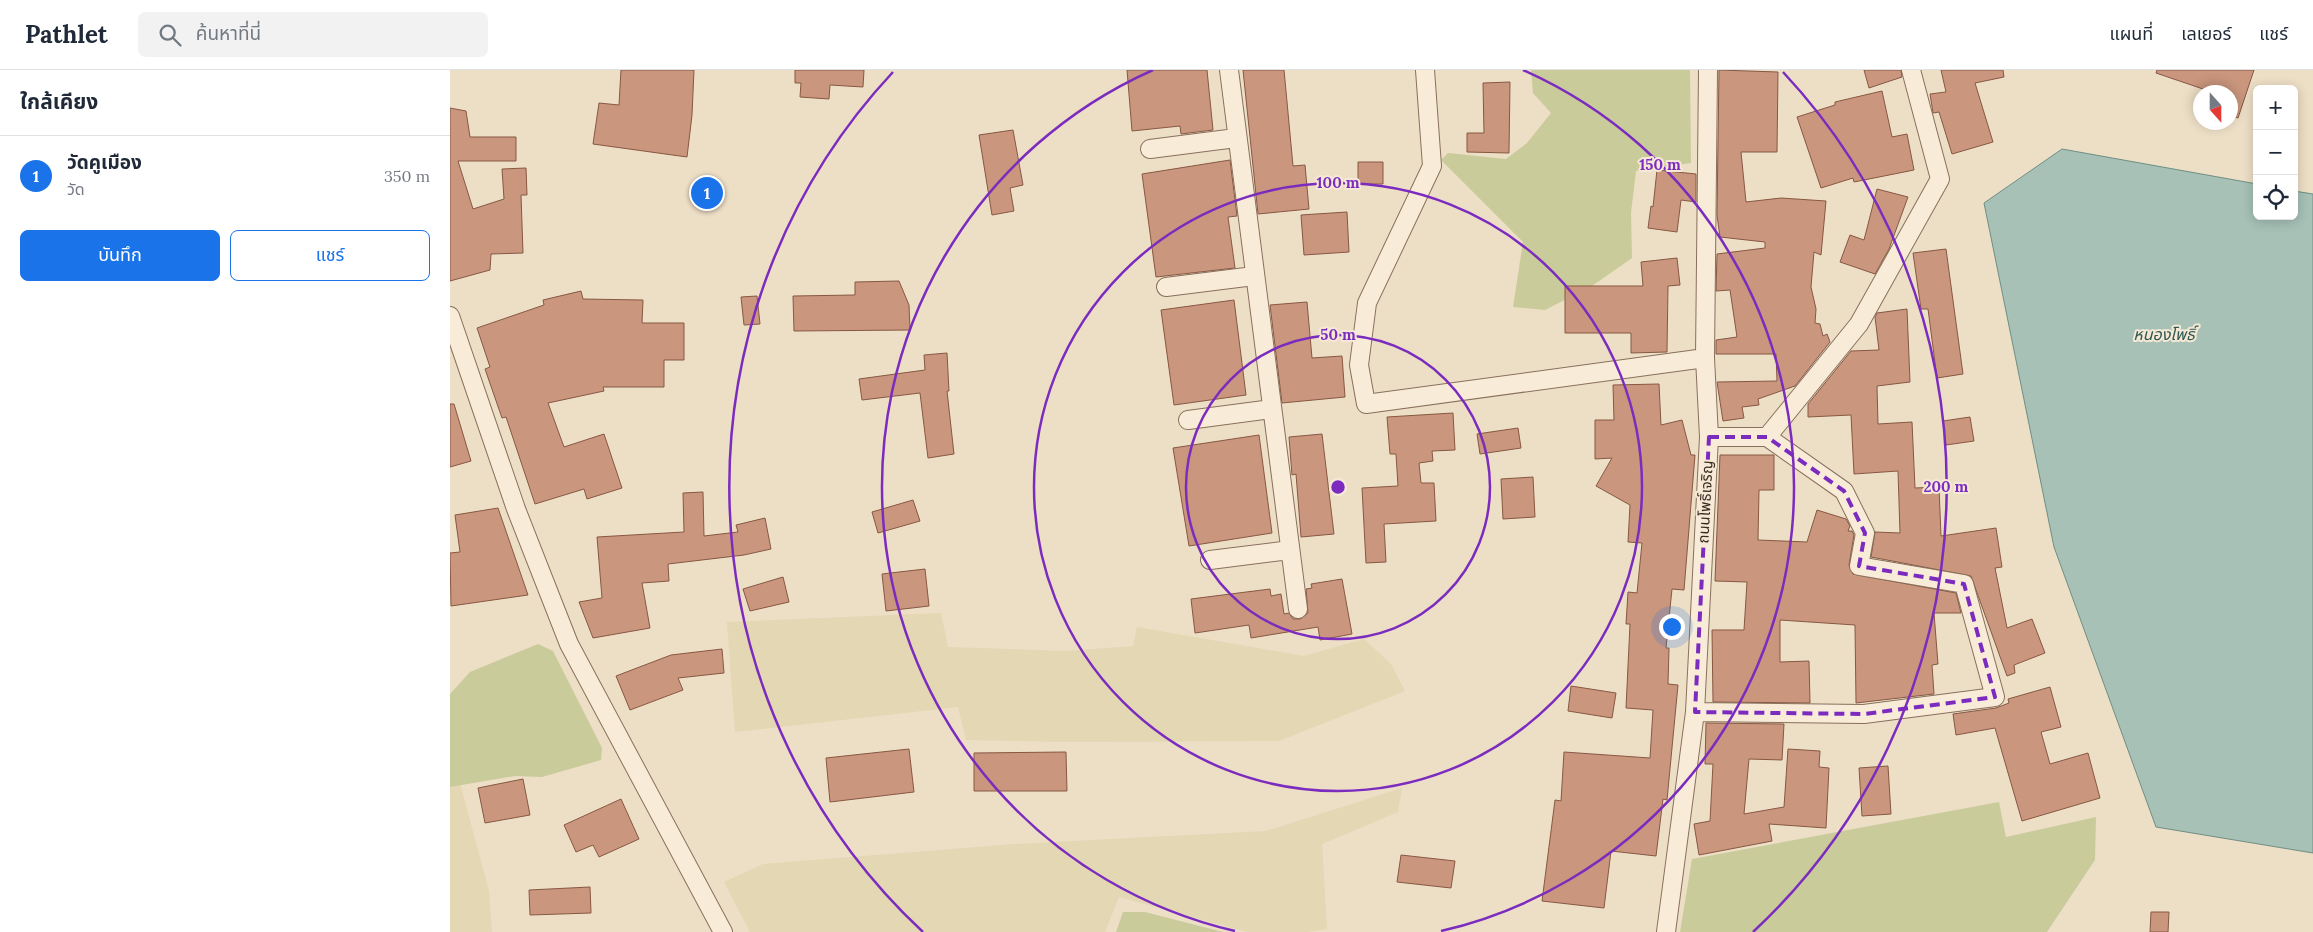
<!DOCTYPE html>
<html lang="th">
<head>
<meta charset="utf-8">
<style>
	:root { --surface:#fff; --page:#f2f2f3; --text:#1f2937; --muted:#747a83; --line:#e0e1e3; --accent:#1a73e8 }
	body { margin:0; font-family:Lora,"Noto Sans Thai",serif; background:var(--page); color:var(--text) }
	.controls { position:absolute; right:15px; top:15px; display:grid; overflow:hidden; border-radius:8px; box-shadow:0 2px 12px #0003 }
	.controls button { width:45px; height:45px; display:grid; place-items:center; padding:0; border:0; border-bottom:1px solid var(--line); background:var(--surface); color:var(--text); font:25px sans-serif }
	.compass { position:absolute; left:1743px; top:15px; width:45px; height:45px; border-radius:50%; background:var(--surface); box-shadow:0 2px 12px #0003; rotate:159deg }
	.you { position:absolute; left:1221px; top:556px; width:18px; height:18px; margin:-12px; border:4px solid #fff; border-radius:50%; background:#1a73e8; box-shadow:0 0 0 8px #1a73e833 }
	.badge { display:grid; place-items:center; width:32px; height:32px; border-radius:50%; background:var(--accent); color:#fff; font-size:16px; font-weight:700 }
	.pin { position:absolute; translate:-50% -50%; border:2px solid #fff; box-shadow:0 1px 5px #0006 }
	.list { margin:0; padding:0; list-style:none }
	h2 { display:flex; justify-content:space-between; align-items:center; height:65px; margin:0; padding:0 20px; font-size:21px }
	h2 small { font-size:16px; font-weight:400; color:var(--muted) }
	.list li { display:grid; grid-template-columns:32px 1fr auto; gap:15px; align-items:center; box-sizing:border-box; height:80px; padding:0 20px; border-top:1px solid var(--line) }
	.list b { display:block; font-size:19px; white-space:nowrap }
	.list p { margin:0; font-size:16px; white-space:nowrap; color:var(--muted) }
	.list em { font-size:16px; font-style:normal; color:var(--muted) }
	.actions { display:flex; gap:10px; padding:15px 20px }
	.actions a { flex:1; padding:11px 0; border:1px solid var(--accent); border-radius:8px; text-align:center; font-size:18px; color:var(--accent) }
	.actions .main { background:var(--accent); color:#fff }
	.icon { flex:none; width:28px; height:28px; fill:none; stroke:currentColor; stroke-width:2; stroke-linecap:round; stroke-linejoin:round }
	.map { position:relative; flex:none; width:1863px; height:862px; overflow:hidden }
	header { display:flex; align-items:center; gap:30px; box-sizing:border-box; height:70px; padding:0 25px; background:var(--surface); border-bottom:1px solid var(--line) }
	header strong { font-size:24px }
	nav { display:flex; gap:28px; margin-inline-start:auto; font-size:18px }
	.search { width:350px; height:45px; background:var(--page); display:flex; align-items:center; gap:12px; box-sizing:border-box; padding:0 18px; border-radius:8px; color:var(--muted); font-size:19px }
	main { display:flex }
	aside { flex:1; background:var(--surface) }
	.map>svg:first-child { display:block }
</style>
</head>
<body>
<header>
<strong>Pathlet</strong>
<div class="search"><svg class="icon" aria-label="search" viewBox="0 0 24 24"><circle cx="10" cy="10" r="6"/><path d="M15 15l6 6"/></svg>ค้นหาที่นี่</div>
<nav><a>แผนที่</a><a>เลเยอร์</a><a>แชร์</a></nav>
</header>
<main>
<aside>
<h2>ใกล้เคียง<small></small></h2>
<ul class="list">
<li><span class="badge">1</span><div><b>วัดคูเมือง</b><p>วัด</p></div><em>350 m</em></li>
</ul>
<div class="actions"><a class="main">บันทึก</a><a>แชร์</a></div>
</aside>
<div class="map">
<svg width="1863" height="862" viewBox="0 0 1863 862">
	<rect width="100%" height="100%" fill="#eddec6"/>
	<path fill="#e3d7b4" d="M 491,543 L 498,577 L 616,581 L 683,576 L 687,557 L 854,586 L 914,569 L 941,594 L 955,621 L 829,671 L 615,672 L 516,670 L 508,637 L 285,662 L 277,552 Z
		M 0,676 L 39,821 L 42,862 L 0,862 Z
		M 952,718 L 948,742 L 872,774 L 877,859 L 857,862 L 797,862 L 669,827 L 655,862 L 300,862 L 274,812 L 313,794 L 564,774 L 816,761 Z"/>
	<path fill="#cacb9a" d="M 1081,0 L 1240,0 L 1241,93 L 1186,101 L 1181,143 L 1182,188 L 1142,216 L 1095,240 L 1063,237 L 1073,172 L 991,90 L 998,83 L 1056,89 L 1077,73 L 1101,43 L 1083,23 Z
		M 88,574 L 103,581 L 152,678 L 151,690 L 92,707 L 65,706 L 0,717 L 0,624 L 20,602 Z
		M 1549,732 L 1556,767 L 1646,747 L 1645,790 L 1597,862 L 1230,862 L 1242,789 Z
		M 673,842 L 695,842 L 773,862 L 666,862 Z"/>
	<path fill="#a7c1b7" stroke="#6e8f84" d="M 1612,79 L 1807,114 L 1807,146 L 1844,146 L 1844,121 L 1863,124 L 1863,783 L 1706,757 L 1604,477 L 1534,133 Z"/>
	<path fill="#ca967d" stroke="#875843" d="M 171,0 L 244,0 L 242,45 L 237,87 L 143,74 L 149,33 L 169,35 Z
		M 345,0 L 414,0 L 413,17 L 380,15 L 379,29 L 350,27 L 351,13 L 345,13 Z
		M 677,0 L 757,0 L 763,60 L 731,64 L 730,56 L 682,61 Z
		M 793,0 L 834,0 L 843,96 L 855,95 L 859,139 L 808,144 Z
		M 1269,0 L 1328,2 L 1327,82 L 1291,82 L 1296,132 L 1331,128 L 1376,131 L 1371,185 L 1364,182 L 1361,217 L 1366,239 L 1365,253 L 1370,254 L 1373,266 L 1377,264 L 1380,272 L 1345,316 L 1308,329 L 1309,335 L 1292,337 L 1294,348 L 1273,351 L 1267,312 L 1327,311 L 1326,284 L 1266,284 L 1266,270 L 1287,267 L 1280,220 L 1266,221 L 1267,184 L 1315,178 L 1315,172 L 1270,167 L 1267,145 Z
		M 1414,0 L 1451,0 L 1452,7 L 1419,18 Z
		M 1491,0 L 1553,0 L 1554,7 L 1525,13 L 1543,72 L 1502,84 L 1489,42 L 1483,43 L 1480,24 L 1496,22 Z
		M 1707,0 L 1804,0 L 1788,48 L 1780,45 L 1780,22 L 1754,22 L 1756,20 L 1706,3 Z
		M 1060,12 L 1059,83 L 1017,82 L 1017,63 L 1034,63 L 1033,13 Z
		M 1432,21 L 1442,67 L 1457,64 L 1464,100 L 1404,112 L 1403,108 L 1371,118 L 1347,47 L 1385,35 L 1385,32 Z
		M 0,38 L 16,41 L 20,67 L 66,67 L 66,91 L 8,91 L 23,139 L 54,129 L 52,99 L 76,98 L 77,125 L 71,125 L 73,183 L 41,184 L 40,200 L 0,211 Z
		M 563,60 L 573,115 L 560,118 L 564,141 L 542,145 L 529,65 Z
		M 780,90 L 787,146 L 778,147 L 785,198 L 706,207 L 692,104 Z
		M 908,92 L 933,92 L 933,114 L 908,114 Z
		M 1207,100 L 1246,104 L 1246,132 L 1231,130 L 1227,162 L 1198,158 L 1201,136 L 1203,137 Z
		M 1427,119 L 1458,127 L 1439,179 L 1425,204 L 1390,192 L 1400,165 L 1414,170 Z
		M 897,142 L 899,182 L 854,185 L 851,145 Z
		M 1496,179 L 1513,304 L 1487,308 L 1478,239 L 1471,239 L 1463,183 Z
		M 1227,188 L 1230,215 L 1218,216 L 1217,282 L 1181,283 L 1181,263 L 1115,263 L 1115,216 L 1193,216 L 1191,192 Z
		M 449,211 L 459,235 L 460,260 L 344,261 L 343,226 L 405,225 L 405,212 Z
		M 131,221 L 133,229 L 193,230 L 192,253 L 234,253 L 234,290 L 214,290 L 214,317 L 153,317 L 154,321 L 98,333 L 114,377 L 154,364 L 172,418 L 137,429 L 134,419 L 85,434 L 56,347 L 52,348 L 35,299 L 40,297 L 27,258 L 94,235 L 93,230 Z
		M 307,226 L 310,254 L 294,255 L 291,227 Z
		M 784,230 L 796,325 L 724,335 L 711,240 Z
		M 857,232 L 862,288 L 892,286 L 895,327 L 832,333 L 820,235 Z
		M 1457,239 L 1460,312 L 1427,316 L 1428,354 L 1462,352 L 1465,418 L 1489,417 L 1491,466 L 1546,458 L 1552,497 L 1545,498 L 1557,558 L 1582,549 L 1595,583 L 1564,595 L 1565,603 L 1557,606 L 1521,506 L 1421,487 L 1425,462 L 1450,463 L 1448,401 L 1404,404 L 1401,345 L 1358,347 L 1358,334 L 1401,281 L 1429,280 L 1425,247 L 1427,243 Z
		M 497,283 L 499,321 L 497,321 L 504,384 L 478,388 L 470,323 L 412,330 L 409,309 L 475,300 L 474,285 Z
		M 1209,314 L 1211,355 L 1232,350 L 1241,385 L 1245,385 L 1234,520 L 1222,519 L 1216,578 L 1219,578 L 1218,614 L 1228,615 L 1217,730 L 1213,729 L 1206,786 L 1161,781 L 1154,838 L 1092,831 L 1105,730 L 1111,731 L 1114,682 L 1200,688 L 1203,640 L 1176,638 L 1180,554 L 1176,554 L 1178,522 L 1187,523 L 1192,473 L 1178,472 L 1180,435 L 1146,416 L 1162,388 L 1145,389 L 1145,350 L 1164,350 L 1163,315 Z
		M 0,334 L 4,334 L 21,391 L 0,397 Z
		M 1003,343 L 1005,380 L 982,381 L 983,391 L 969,393 L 971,413 L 984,413 L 986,451 L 934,454 L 936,492 L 916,493 L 912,418 L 948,416 L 946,384 L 940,384 L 937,347 Z
		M 1520,347 L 1524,371 L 1496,375 L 1493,351 Z
		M 1068,358 L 1071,378 L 1030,384 L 1027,364 Z
		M 872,364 L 884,464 L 851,467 L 846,404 L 842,405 L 839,367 Z
		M 809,365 L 822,463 L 739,476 L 723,378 Z
		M 1270,385 L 1324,385 L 1324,420 L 1309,420 L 1308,470 L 1357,472 L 1367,440 L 1396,449 L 1400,456 L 1398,461 L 1402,461 L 1404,465 L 1399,495 L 1403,504 L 1506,523 L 1511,543 L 1484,543 L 1488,594 L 1482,595 L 1484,624 L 1406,633 L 1405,555 L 1330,550 L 1330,592 L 1359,591 L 1360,633 L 1263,632 L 1262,560 L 1294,560 L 1297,512 L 1265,511 Z
		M 1083,407 L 1085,447 L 1053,449 L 1051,409 Z
		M 253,422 L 254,466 L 288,462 L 286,455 L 315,448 L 321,479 L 294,485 L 218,494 L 219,511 L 192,513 L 200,558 L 143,568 L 129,532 L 152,528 L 147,467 L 234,462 L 233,423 Z
		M 463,430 L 470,451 L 428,463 L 422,442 Z
		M 48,438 L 78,525 L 1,536 L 0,483 L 10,482 L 5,445 Z
		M 475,499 L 479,536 L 436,541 L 432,504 Z
		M 333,507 L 339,532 L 300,541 L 293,519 Z
		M 892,509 L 902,564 L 870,570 L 868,557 L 801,568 L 799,555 L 745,563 L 741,529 L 820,519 L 821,526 L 831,524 L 834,544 L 839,543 L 843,549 L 850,549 L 858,543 L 856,519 L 862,518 L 861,514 Z
		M 272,579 L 274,603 L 228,608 L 233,620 L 180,640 L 166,606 L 221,585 Z
		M 1121,616 L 1166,623 L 1162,648 L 1118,641 Z
		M 1600,617 L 1611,657 L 1591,662 L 1600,694 L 1638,683 L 1650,728 L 1572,751 L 1545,658 L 1506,665 L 1503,644 L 1546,638 L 1559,633 L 1558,629 Z
		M 1256,653 L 1334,654 L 1332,690 L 1299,689 L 1294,744 L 1334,737 L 1338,679 L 1370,681 L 1369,697 L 1379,698 L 1376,758 L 1319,754 L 1322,771 L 1249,785 L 1244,754 L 1260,751 L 1263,694 L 1255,694 Z
		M 459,679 L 464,722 L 380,732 L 376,688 Z
		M 616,682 L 617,721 L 524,721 L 524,683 Z
		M 1438,696 L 1441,744 L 1412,746 L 1409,698 Z
		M 73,709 L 80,745 L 35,753 L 28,718 Z
		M 171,729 L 189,769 L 149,787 L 143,775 L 126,782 L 114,755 Z
		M 951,785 L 1005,791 L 1001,818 L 947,812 Z
		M 140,817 L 141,843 L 80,845 L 79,820 Z
		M 1701,842 L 1719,842 L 1718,862 L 1700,862 Z"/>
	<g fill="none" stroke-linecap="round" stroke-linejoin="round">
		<defs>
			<path id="street" d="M 779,0 L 848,539
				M 975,0 L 982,96 L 917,233 L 909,295 L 916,334 L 1255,288
				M 700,79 L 786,68
				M 716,217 L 804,206
				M 0,246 L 66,439 L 119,574 L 273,862
				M 738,350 L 822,339
				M 1259,367 L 1317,367 L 1409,254 L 1490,109 L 1461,0
				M 760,490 L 840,480
				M 1245,642 L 1414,644 L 1545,627 L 1514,514 L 1409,496 L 1415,463 L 1394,421 L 1317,367
				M 1216,862 L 1245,642 L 1259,367 L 1255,288 L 1258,0"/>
		</defs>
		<use href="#street" stroke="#88705c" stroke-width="20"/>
		<use href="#street" stroke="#f8ecd9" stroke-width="18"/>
	</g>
	<path fill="none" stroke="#7b2cbf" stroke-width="4" stroke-dasharray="10 6" stroke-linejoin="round" d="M 1259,367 L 1317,367 L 1394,421 L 1415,463 L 1409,496 L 1514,514 L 1545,627 L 1414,644 L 1245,642 Z"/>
	<g fill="none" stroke="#7b2cbf" stroke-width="2.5">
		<circle cx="888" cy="417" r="152"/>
		<circle cx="888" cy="417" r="304"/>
		<path d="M785 861A456 456 0 0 1 703 0M1073 0A456 456 0 0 1 991 861"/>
		<path d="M473 862A608 608 0 0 1 443 2M1333 2A608 608 0 0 1 1303 862"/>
	</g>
	<g text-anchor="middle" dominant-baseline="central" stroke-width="4" stroke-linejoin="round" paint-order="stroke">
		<g font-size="15" fill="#392a20" stroke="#f5e9d6">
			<text transform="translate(1255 432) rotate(-87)">ถนนโพธิ์เจริญ</text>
		</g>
		<g font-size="16" font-style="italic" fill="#2f5852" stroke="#f5e9d6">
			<text x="1714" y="264">หนองโพธิ์</text>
		</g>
	</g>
	<circle cx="888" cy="417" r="8" fill="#7b2cbf" stroke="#f5e9d6" stroke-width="2.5"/>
	<g font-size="15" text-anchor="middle" font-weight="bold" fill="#7b2cbf" stroke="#f5e9d6" stroke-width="4" stroke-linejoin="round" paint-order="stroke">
		<text x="1210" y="100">150 m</text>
		<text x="888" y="118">100 m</text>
		<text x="888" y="270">50 m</text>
		<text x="1496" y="422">200 m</text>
	</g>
</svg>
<div class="controls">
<button>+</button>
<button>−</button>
<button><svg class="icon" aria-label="locate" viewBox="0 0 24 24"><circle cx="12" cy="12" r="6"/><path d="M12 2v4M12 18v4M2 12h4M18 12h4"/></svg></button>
</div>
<svg class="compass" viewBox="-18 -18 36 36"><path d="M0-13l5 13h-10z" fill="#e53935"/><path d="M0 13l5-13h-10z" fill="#747a83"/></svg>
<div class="you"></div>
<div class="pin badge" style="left:257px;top:123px">1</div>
</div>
</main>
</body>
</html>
